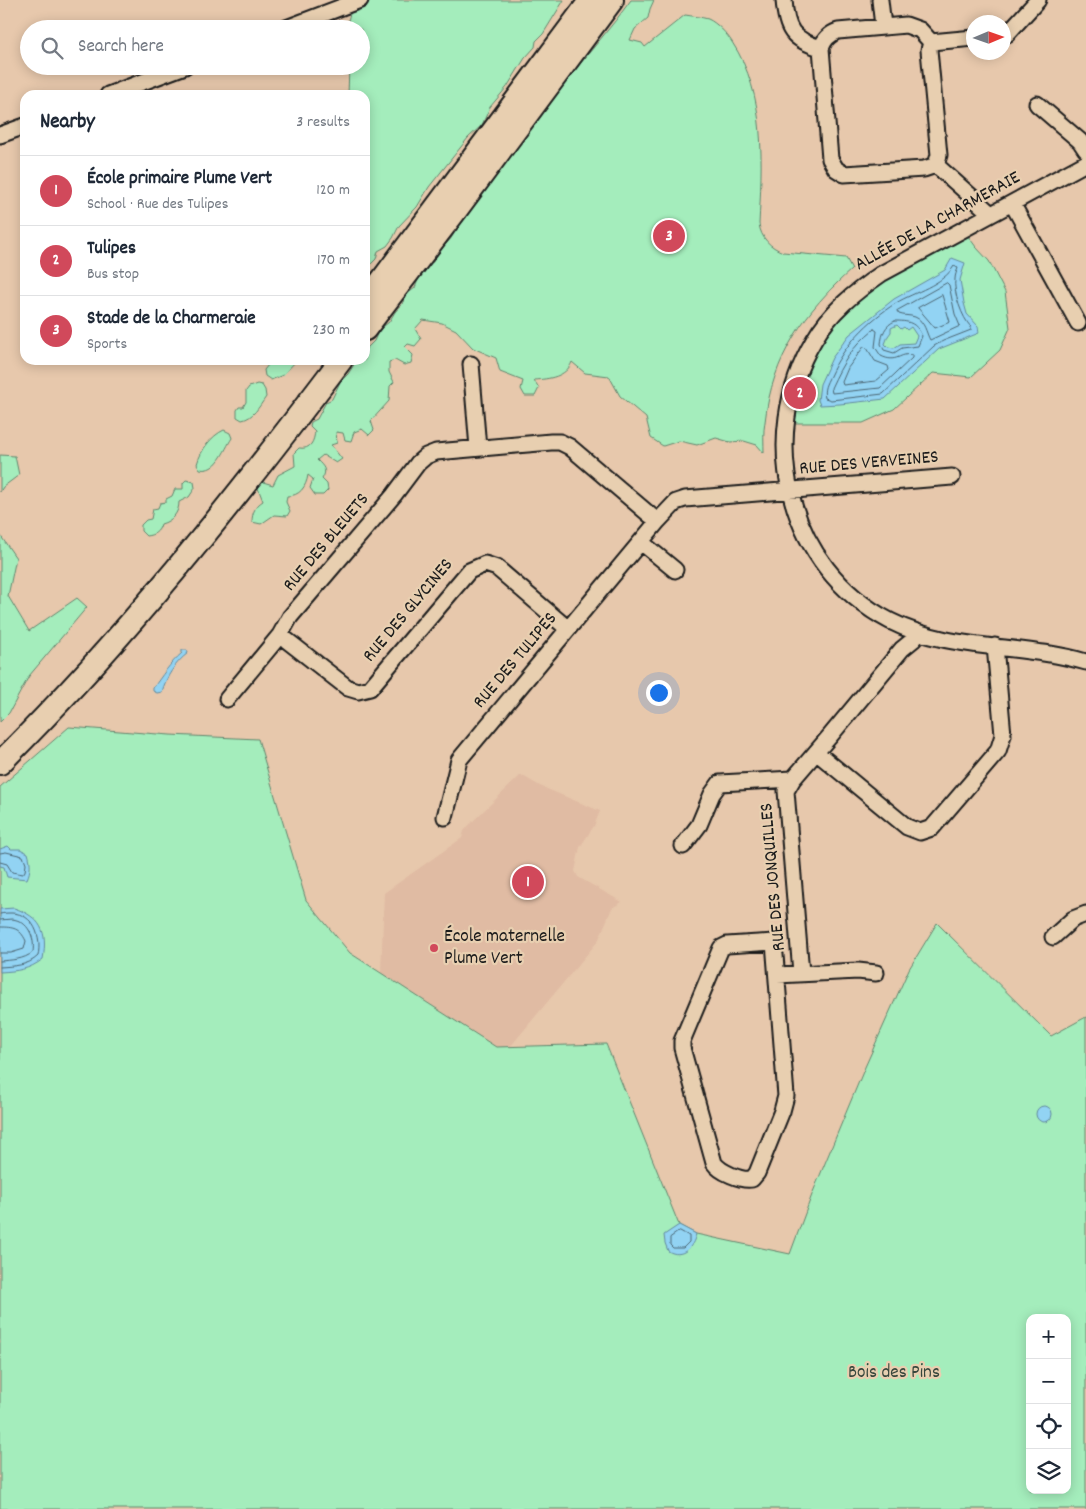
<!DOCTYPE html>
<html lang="en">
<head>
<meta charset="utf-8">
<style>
	:root { --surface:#fff; --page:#f6f6f7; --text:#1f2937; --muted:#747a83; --line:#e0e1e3; --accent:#d1495b }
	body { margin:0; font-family:Dekko,sans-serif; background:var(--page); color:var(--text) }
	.controls { position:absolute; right:15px; bottom:15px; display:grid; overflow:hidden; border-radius:10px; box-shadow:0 2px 12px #0003 }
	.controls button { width:45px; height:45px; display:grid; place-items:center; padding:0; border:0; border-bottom:1px solid var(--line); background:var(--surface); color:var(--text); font:25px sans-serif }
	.compass { position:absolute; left:966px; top:15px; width:45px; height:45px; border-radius:50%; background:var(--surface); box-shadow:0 2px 12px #0003; rotate:88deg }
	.you { position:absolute; left:658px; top:692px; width:18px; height:18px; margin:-12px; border:4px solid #fff; border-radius:50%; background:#1a73e8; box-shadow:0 0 0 8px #1a73e833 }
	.badge { display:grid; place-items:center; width:32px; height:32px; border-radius:50%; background:var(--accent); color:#fff; font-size:16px; font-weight:700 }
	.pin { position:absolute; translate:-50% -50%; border:2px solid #fff; box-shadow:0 1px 5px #0006 }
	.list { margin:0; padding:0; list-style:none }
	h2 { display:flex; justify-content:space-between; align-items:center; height:65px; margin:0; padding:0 20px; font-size:21px }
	h2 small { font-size:16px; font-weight:400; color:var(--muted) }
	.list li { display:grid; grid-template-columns:32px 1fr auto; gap:15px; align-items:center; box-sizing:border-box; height:70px; padding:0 20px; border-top:1px solid var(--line) }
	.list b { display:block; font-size:19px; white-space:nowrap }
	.list p { margin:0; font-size:16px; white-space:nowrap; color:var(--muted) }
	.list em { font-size:16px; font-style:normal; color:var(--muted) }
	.icon { flex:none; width:28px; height:28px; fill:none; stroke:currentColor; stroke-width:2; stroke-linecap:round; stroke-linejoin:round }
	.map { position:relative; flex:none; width:1086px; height:1509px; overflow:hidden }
	.search { position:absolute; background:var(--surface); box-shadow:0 2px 12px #0003; left:20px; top:20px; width:350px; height:55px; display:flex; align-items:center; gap:12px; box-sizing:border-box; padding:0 18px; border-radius:28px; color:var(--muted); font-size:19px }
	.panel { position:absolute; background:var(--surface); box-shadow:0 2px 12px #0003; left:20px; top:90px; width:350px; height:275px; border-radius:15px }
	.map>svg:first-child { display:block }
</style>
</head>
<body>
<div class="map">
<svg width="1086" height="1509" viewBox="0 0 1086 1509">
	<rect width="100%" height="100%" fill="#e7c8ac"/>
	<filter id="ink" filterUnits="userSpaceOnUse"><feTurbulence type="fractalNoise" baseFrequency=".02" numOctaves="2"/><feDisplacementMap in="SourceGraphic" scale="10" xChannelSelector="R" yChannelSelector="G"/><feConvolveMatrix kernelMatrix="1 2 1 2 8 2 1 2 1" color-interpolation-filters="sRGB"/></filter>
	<g filter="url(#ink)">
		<path fill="#e0bba3" d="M 521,775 L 540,786 L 600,811 L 594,826 L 580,847 L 575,871 L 578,877 L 622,902 L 612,908 L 598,941 L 510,1047 L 496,1047 L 381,973 L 384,893 L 462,838 L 464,831 L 472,822 Z"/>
		<path fill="#a4edbc" stroke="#60846c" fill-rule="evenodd" d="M 360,0 L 564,0 L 543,34 L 536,41 L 535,47 L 525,58 L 507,87 L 490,107 L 482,125 L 468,138 L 429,187 L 417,207 L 399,226 L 393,238 L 387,246 L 378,251 L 376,259 L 365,270 L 365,95 L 348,95 L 349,66 L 361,66 L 361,29 L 348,29 C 347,15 352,9 360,0 Z
			M 631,0 L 654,0 L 650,9 L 648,18 L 635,29 L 630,40 L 642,43 L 645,47 L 685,15 C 692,16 701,17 708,19 C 717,23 727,34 732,42 C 767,95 762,164 759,224 C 761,238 770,247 783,252 L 846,258 L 852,269 C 805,311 772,357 765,422 C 763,432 764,443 764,453 L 757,445 L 744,441 L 730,442 L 716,438 L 697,445 L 679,441 L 663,446 L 651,438 L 646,418 L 620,396 L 609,376 L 585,373 L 572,362 C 566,377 549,379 534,380 L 539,388 L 535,396 L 525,396 L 521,389 L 523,381 L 500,372 L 496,358 L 473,348 L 456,330 L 442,323 L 423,320 L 415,329 L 421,339 L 415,346 L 408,344 L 405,347 L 413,355 L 411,363 L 404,365 L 395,360 L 389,362 L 389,372 L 394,382 L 390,386 L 389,401 L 371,421 L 374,430 L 369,435 L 362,429 L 354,432 L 351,441 L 345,440 L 343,433 L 336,432 L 337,443 L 331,445 L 342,459 L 336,463 L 323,455 L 317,460 C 323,466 328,470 322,479 L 327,484 L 328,490 L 323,495 L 315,495 L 310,488 L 313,479 L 308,475 C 306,487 300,496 287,496 L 286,502 L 290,511 L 287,516 L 274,515 L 261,524 L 252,522 C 252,513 255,506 263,501 L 258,488 L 263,482 L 273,485 L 278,475 L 295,466 L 294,453 L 299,448 C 311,450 314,441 315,431 L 310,426 L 311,422 L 317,419 L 326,402 L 332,399 L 340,382 L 348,374 L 357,360 L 365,360 L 365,350 L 374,341 L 379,330 L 389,322 L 395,312 L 402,304 L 407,294 L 415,288 L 419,277 L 425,271 L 427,264 L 433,262 C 436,254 441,252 444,245 C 452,240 455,232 457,223 L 466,218 L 469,210 L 542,115 L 546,105 C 556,99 560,88 568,79 C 589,52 611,28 631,0 Z
			M 963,229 L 976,247 L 989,261 L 1005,292 L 1010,328 L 1000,350 L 971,377 L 933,373 L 894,409 L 863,423 L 785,423 L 790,398 L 841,306 Z
			M 272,360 L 297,360 L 283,375 L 271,380 L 265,376 L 264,370 Z
			M 257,384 L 262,385 L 265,390 L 266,397 C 259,407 253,418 242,420 L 237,417 L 237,410 L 239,407 L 243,407 L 246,402 L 246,391 L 249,387 Z
			M 224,430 L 230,433 L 232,438 C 224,450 217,473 200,469 L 197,464 C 201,450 211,436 224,430 Z
			M 0,455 L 15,456 L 19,475 L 3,487 L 0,492 Z
			M 186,480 L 194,482 L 195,488 L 189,497 L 179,502 C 179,513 172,521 161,524 C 159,532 154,535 146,536 L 141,531 L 141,525 L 146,520 L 151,519 L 153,509 L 158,508 L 160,503 L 166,502 L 166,499 L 172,496 L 175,489 L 183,489 L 183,483 Z
			M 0,535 L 16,558 L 8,596 L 29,631 L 77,598 L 87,607 L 29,676 L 9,713 L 0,722 Z
			M 69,727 L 170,735 L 258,739 L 306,900 L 350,953 L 496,1047 L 606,1044 L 679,1225 L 696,1234 L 790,1254 L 813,1192 L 865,1067 L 909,969 L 937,923 L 1051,1036 L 1086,1017 L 1086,1509 L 0,1509 L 0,787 ZM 1030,1318 L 1067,1318 L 1067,1490 L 1030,1490 Z"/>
		<path fill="#92d3f3" stroke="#638a9d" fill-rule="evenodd" d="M 952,258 L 965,263 L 960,280 L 964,303 L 967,314 L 978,326 L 979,333 L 939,349 L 885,399 L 840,404 L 820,405 L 818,400 L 820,384 L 832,358 L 849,335 L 894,299 L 945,270 ZM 897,325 L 901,329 L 904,327 L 907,330 L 911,327 L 917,336 L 914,343 L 900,344 L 894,348 L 888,347 L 885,344 L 888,336 L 891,332 L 891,328 Z
			M 182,650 L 187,650 L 188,653 C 175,663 166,677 162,692 L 157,693 L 153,691 L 153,688 C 162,676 170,663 182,653 Z
			M 8,846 L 11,849 L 20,849 L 28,853 C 31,863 31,870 27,879 L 7,877 L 4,867 L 0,866 L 0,849 Z
			M 14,908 C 41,917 48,932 43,959 C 29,970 17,971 0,972 L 0,909 Z
			M1036 1114a8 8 0 1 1 16 0a8 8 0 1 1-16 0Z
			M 679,1225 L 696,1234 C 693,1248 682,1259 668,1251 L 665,1243 L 664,1235 Z"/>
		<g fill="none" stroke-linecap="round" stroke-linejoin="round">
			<path stroke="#4b6572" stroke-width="1" d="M 954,266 L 958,268 C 957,271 955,275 955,279 C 953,292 962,318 971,327 L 971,330 L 943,341 L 934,346 L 883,394 L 840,399 L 831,400 L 825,398 C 823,389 826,384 830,376 C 844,345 868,321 896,303 C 914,292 943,285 954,266 Z
				M 947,283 L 949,285 L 955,314 L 960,326 L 930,340 C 926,333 925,321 915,317 C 910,315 904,316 899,314 L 897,311 Z
				M 942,295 L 950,322 L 935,328 L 918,308 Z
				M 895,321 C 908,321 916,322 922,336 L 918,346 L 902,348 L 894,353 L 884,350 L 881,344 C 882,334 885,325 895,321 Z
				M 874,329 L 877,331 L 875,347 L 881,356 C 897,364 900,352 912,355 L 912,358 L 880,388 L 832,393 L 831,388 C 843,362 852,347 874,329 Z
				M 864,347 L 867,348 L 875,361 L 888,366 L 889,370 L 876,381 L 843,385 L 842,382 L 848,368 Z
				M 0,853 L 6,852 L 23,856 L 26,864 L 25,871 L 23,874 L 12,872 L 7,864 L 0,862
				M 0,914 C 4,913 8,913 12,913 C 34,914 42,937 38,956 C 28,966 14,966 0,967
				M 0,920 C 4,920 8,919 12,919 C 29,921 35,938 33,952 C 24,960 11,960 0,961
				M 0,927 C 13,927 20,928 26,941 L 24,949 L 11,953 L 0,953
				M 680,1231 L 689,1236 L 689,1242 L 683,1248 L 673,1248 L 670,1245 L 670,1238 Z"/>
			<defs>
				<path id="minor" d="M 784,0 C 786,29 792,40 821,48
					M 880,0 L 883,26
					M 906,25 L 920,30 L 931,42 L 929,50 L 939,155 L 936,165 L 924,169 L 844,174 L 836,169 L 830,159 L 821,48 C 824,40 829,34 838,31 Z
					M 284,29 L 360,0
					M 1004,35 L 1007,34 L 1038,0
					M 931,42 L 974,38
					M 108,95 L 185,66
					M 1037,104 L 1080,141 L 1086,150
					M 0,135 L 25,126
					M 1086,163 L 881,274 C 855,292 830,312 814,340 C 756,438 787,567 890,621 C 951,652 1021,643 1086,662
					M 936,165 L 991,214
					M 1012,203 L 1078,323
					M 471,364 L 478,448
					M 641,542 L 675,570
					M 280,635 L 348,688 L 358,691 L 370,688 L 469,571 L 485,564 L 497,568 L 568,629
					M 227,699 L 280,635 L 290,617 L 394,495 L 418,463 L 426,456 L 436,452 L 551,442 L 560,442 L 570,447 L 650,515 L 658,521
					M 816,752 L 907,827 L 920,832 L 932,828 L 998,751 L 1003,735 L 995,646
					M 445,817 L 459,760 L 658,521 L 676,502 L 685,499 L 952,477
					M 683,846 L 699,825 L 712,794 L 720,783 L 793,779
					M 1053,937 L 1073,919 L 1086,914
					M 774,942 L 786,1096 L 782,1111 L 757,1173 L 752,1179 C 741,1181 720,1172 714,1163 L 682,1048 L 682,1041 L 721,948 L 727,945 Z
					M 801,973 L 786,791 L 793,779 L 830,736 L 902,649 L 913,640 L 919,633
					M 777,975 L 858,971 L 876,973"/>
				<path id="highway" d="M 365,303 L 591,0
					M 365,329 L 453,214 L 612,0
					M 0,763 C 125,639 235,500 341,360"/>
			</defs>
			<use href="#minor" stroke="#1c1c1c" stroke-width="19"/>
			<use href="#highway" stroke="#1c1c1c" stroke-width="26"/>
			<use href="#minor" stroke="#e8cfb0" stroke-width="15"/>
			<use href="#highway" stroke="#e8cfb0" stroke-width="22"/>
		</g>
	</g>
	<circle fill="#d1495b" stroke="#e8cfb0" stroke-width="2" cx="434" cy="948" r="5"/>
	<g text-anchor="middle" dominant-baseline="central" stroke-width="4.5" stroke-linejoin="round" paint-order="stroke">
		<g font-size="19" fill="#1c1c1c" stroke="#e8cfb0">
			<text transform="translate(938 222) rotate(-29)">ALLÉE DE LA CHARMERAIE</text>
			<text transform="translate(869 464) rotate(-5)">RUE DES VERVEINES</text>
			<text transform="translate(327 543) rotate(-50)">RUE DES BLEUETS</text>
			<text transform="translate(409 611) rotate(-50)">RUE DES GLYCINES</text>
			<text transform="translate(516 661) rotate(-50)">RUE DES TULIPES</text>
			<text transform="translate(774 877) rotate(-95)">RUE DES JONQUILLES</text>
		</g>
		<g font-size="19" fill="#1c1c1c" stroke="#e8cfb0" text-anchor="start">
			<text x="444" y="937">École maternelle<tspan x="444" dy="22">Plume Vert</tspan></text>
		</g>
		<g font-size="19" fill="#37463c" stroke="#e8cfb0">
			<text x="894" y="1373">Bois des Pins</text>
		</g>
	</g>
</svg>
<div class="controls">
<button>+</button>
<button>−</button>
<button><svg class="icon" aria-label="locate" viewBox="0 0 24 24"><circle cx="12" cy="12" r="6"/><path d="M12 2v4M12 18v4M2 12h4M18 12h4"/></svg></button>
<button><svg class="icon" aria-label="layers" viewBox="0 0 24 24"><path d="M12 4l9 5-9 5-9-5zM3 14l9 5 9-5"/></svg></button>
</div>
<svg class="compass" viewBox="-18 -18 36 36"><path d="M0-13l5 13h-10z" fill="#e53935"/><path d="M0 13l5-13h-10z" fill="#747a83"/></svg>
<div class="you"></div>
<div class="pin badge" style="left:528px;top:882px">1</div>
<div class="pin badge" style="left:800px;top:393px">2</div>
<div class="pin badge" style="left:669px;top:236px">3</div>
<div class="search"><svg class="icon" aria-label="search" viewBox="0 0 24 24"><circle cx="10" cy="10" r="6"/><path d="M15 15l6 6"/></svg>Search here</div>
<section class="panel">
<h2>Nearby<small>3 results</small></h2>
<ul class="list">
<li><span class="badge">1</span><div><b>École primaire Plume Vert</b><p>School · Rue des Tulipes</p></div><em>120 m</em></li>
<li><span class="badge">2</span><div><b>Tulipes</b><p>Bus stop</p></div><em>170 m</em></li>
<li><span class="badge">3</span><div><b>Stade de la Charmeraie</b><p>Sports</p></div><em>230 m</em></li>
</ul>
</section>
</div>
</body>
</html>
